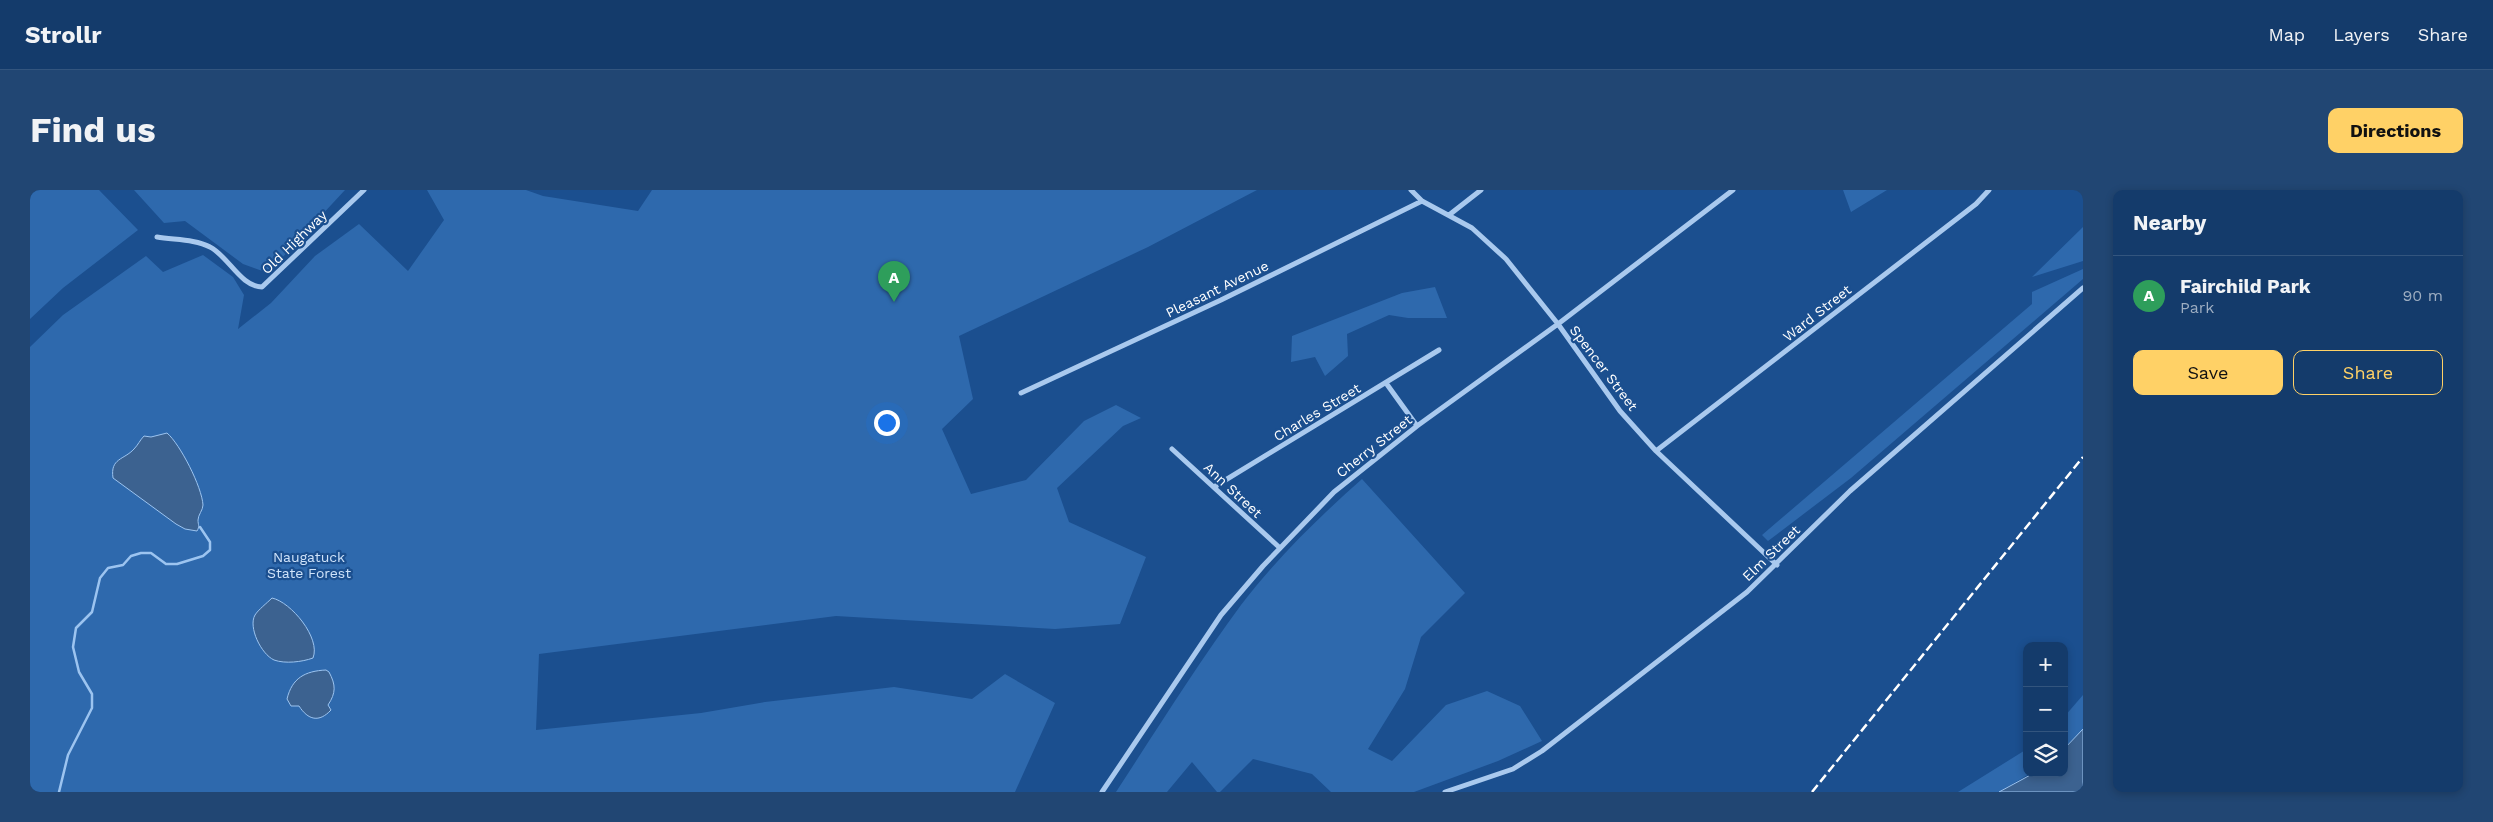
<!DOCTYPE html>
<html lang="en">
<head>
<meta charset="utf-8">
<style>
	:root { --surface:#143b6b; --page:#214673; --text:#f1f3f6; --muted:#9dadc1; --line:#33557e; --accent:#ffd166 }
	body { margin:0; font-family:"Work Sans",sans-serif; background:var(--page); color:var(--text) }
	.controls { position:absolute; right:15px; bottom:15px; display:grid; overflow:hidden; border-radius:10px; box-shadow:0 2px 8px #0003 }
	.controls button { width:45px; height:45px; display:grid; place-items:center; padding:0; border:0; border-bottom:1px solid var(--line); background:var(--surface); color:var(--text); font:25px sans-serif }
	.you { position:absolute; left:856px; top:232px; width:18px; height:18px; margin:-12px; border:4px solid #fff; border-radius:50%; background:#1a73e8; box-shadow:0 0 0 8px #1a73e833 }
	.badge { display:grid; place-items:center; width:32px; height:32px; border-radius:50%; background:var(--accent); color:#fff; font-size:16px; font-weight:700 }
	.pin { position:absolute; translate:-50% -41px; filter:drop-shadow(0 1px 2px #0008) }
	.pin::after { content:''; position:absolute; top:26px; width:18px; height:15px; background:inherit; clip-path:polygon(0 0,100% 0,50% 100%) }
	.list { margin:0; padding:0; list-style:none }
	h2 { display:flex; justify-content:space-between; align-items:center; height:65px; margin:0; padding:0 20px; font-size:21px }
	h2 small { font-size:16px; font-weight:400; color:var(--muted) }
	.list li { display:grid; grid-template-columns:32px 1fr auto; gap:15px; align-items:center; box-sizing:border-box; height:80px; padding:0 20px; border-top:1px solid var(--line) }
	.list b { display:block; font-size:19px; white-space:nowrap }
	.list p { margin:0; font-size:16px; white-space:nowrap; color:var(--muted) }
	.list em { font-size:16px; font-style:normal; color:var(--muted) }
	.actions { display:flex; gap:10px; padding:15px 20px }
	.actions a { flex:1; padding:11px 0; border:1px solid var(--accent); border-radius:10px; text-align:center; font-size:18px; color:var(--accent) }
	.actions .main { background:var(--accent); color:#111 }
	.icon { flex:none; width:28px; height:28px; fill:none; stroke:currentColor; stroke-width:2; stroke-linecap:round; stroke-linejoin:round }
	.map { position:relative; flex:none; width:2053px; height:602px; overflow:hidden; border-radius:10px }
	header { display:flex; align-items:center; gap:30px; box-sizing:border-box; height:70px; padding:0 25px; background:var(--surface); border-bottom:1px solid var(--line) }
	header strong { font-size:24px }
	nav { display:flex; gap:28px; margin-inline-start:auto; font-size:18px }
	.intro { display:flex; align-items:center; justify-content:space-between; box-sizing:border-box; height:120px; padding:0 30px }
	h1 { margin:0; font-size:35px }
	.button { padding:12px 22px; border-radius:10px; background:var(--accent); color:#111; font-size:18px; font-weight:700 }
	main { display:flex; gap:30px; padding:0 30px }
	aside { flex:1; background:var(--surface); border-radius:10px; box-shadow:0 2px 8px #0003 }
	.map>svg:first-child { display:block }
</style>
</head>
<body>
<header>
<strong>Strollr</strong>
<nav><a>Map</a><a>Layers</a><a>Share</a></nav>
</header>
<div class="intro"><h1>Find us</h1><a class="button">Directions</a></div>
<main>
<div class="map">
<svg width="2053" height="602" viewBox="0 0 2053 602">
	<rect width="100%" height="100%" fill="#1b4f8f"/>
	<path fill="#2e69ad" d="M 0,0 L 69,0 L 108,40 L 33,98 L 0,129 Z
		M 104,0 L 315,0 L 238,83 L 213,74 L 155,31 L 134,33 Z
		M 397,0 L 496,0 L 513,6 L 608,21 L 622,0 L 1227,0 L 1118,57 L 929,146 L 943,209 L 912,239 L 941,304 L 996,290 L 1054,231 L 1086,215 L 1111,228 L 1093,236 L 1027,298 L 1039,332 L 1116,367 L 1090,434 L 1025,439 L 806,426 L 509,464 L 506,540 L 671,523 L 735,512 L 864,497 L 942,509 L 975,484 L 1025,513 L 985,602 L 0,602 L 0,157 L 33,125 L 116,66 L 133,82 L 173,65 L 203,87 L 214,105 L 208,139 L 241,113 L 285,66 L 329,34 L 378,81 L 414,30 Z
		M 1813,0 L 1857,0 L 1821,22 Z
		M 2053,37 L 2053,71 L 2002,87 Z
		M 2053,79 L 2053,89 L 1821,288 L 1738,351 L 1732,345 L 2002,114 L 2002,102 Z
		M 1405,97 L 1417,128 L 1378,128 L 1359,125 L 1317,144 L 1318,166 L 1295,186 L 1285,167 L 1261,172 L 1262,146 L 1372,103 Z
		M 1332,289 L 1435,403 L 1391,447 L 1375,499 L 1338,559 L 1362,571 L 1416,515 L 1457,501 L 1490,516 L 1512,551 L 1468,571 L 1384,602 L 1301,602 L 1282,584 L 1223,569 L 1190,602 L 1187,602 L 1162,572 L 1137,602 L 1086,602 C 1127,539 1167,475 1211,415 C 1246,369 1289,327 1332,289 Z
		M 2053,505 L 2053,539 L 2034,559 L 2034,527 Z
		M 1997,559 L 1997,583 L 2001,583 L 1969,602 L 1928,602 Z"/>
	<path fill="#3c6290" stroke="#9cc4f0" d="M 137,243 C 150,254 172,297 173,315 C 173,320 168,325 168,330 C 168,335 170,336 167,341 L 155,339 L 146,334 L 83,288 C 80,268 94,270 104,259 C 108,255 110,250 114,246 L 121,247 Z
		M 242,408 C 261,412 291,448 283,468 C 272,472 255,474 244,470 C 231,464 218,437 225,425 C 228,420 237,413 242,408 Z
		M 296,480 L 299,482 C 306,495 306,503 298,515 L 301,520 C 289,533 278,530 269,516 L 261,516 L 257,509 C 262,488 275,481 296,480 Z
		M 2053,539 L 2053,602 L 1969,602 L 2004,583 L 2034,583 L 2034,559 Z"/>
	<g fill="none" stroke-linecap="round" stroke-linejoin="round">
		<path stroke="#9cc4f0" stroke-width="2.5" d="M 29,602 L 38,565 L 62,518 L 62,504 L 49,482 L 43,457 L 46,438 L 62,422 L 70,388 L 78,378 L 93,375 L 101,366 L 111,363 L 121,363 L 136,374 L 147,374 L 173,366 L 180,360 L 180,352 L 170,337"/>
		<path stroke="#a9c9ee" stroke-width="5" d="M 1381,0 L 1392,11 L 1442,38 L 1476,69 L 1528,134 L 1590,221 L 1626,261 L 1747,375
			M 1419,25 L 1451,0
			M 127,47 C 144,50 165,49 180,57 C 198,66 211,97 232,97 L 334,0
			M 1356,193 L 1387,236
			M 991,203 L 1191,110 L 1392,11
			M 1142,259 L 1250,358
			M 1626,261 L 1946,14 L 1959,0
			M 1184,297 L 1409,160
			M 1072,602 L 1191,425 L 1233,376 L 1304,302 L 1387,236 L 1528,134 L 1703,0
			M 1415,602 L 1483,579 L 1512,561 L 1717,402 L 1820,301 L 2053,98"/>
		<path stroke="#fff" stroke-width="2.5" stroke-dasharray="9 4" stroke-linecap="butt" d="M 1782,602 L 2053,267"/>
	</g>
	<g text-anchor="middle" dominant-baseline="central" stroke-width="4.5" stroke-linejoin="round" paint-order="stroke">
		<g font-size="14" fill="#fff" stroke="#1b4f8f">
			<text transform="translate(264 52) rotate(-44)">Old Highway</text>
			<text transform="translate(1187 99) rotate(-26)">Pleasant Avenue</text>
			<text transform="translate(1787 123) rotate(-38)">Ward Street</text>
			<text transform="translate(1574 178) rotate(53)">Spencer Street</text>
			<text transform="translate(1287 222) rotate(-31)">Charles Street</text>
			<text transform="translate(1344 256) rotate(-38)">Cherry Street</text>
			<text transform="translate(1203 300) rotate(43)">Ann Street</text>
			<text transform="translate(1741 363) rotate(-44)">Elm Street</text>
		</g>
		<g font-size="14" fill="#cfe3fa" stroke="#1b4f8f">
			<text x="279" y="367">Naugatuck<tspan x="279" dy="16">State Forest</tspan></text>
		</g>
	</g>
</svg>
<div class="controls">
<button>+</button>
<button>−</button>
<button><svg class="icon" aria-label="layers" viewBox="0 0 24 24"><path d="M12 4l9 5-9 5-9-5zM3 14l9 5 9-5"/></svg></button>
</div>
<div class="you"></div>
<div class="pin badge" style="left:864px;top:112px;background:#2e9e5b">A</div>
</div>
<aside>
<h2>Nearby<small></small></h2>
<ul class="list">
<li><span class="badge" style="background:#2e9e5b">A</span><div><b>Fairchild Park</b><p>Park</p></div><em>90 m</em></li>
</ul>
<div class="actions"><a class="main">Save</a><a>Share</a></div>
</aside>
</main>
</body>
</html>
